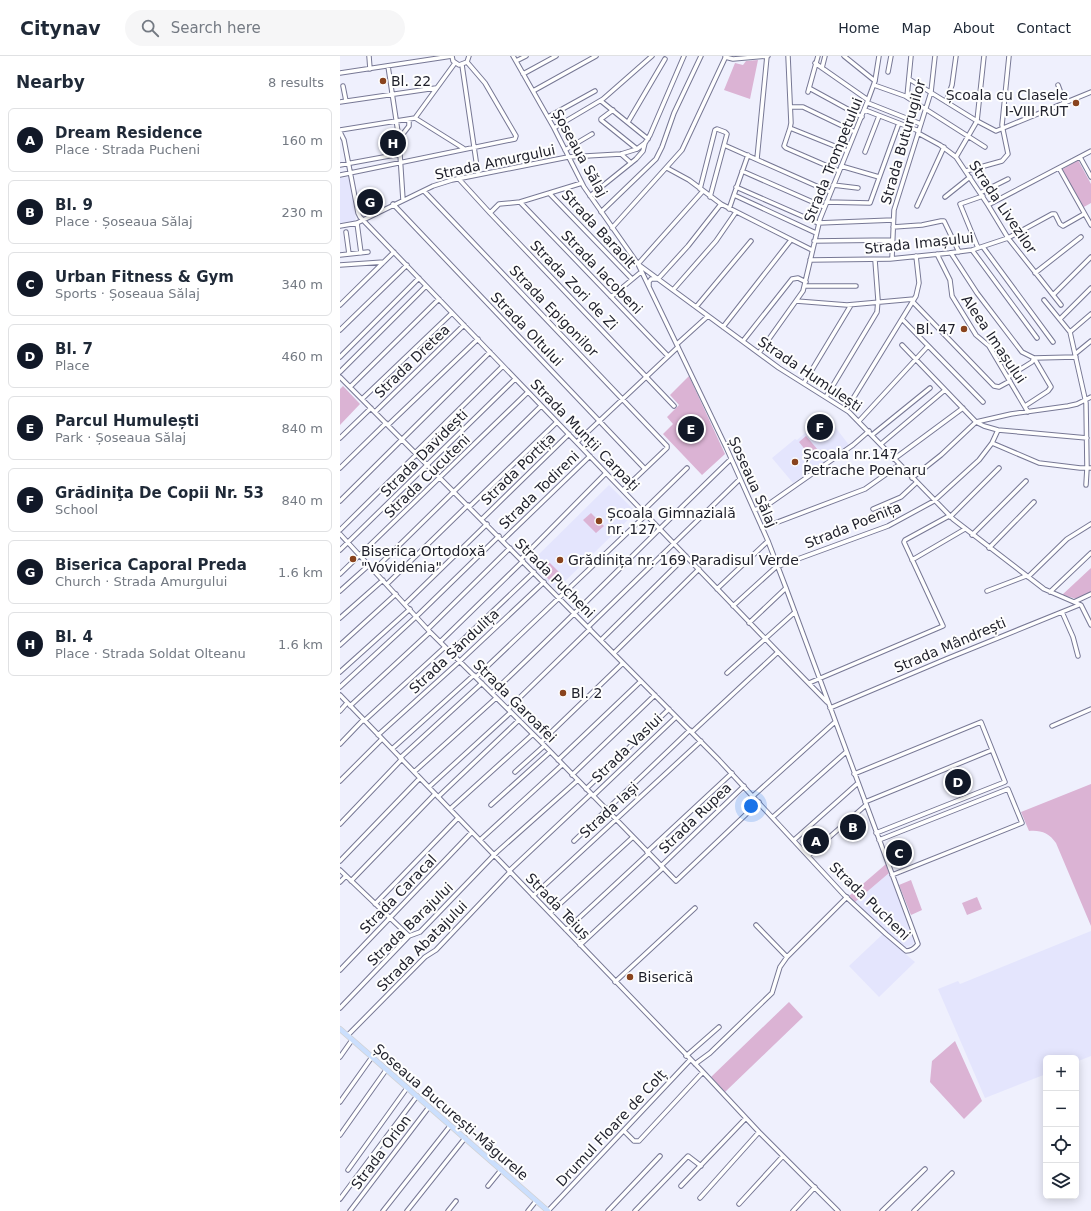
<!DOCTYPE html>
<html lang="en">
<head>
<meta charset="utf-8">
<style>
	:root { --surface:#fff; --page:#f6f6f7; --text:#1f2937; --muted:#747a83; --line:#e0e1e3; --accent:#111827 }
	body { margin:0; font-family:"DejaVu Sans",sans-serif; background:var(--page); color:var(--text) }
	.controls { position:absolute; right:12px; bottom:12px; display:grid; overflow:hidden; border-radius:6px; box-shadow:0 2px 10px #0003 }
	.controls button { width:36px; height:36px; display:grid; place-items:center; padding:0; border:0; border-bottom:1px solid var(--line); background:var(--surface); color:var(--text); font:20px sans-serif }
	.you { position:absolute; left:411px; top:750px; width:14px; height:14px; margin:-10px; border:3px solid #fff; border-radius:50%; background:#1a73e8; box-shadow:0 0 0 6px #1a73e833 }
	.badge { display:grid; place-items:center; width:26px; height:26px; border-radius:50%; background:var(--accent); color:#fff; font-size:13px; font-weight:700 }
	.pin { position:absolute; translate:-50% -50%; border:2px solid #fff; box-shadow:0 1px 4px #0006 }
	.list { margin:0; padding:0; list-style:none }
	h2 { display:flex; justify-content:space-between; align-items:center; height:52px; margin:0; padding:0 16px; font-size:17px }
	h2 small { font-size:13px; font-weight:400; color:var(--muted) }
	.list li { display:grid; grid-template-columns:26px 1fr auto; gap:12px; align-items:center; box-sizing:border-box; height:64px; margin:0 8px 8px; padding:0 8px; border:1px solid var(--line); border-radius:6px }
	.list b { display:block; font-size:15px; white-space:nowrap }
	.list p { margin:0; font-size:13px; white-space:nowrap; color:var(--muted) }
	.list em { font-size:13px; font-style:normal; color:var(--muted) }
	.icon { flex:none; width:22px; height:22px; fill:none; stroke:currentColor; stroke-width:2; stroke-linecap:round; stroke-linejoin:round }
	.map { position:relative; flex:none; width:751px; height:1155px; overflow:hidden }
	header { display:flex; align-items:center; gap:24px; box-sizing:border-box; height:56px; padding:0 20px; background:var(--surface); border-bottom:1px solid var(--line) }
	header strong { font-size:19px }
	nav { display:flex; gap:22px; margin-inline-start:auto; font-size:14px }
	.search { width:280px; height:36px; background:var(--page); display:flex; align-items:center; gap:10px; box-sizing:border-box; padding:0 14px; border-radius:22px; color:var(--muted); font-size:15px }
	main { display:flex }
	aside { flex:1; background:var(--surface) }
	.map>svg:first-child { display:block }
</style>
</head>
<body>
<header>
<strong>Citynav</strong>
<div class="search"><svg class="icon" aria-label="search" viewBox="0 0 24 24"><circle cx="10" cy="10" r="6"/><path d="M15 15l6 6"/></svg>Search here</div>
<nav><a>Home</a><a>Map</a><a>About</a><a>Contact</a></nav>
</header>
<main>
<aside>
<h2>Nearby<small>8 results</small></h2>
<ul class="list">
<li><span class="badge">A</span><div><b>Dream Residence</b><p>Place · Strada Pucheni</p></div><em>160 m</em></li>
<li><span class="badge">B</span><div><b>Bl. 9</b><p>Place · Șoseaua Sălaj</p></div><em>230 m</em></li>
<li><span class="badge">C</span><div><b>Urban Fitness &amp; Gym</b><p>Sports · Șoseaua Sălaj</p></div><em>340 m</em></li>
<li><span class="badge">D</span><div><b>Bl. 7</b><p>Place</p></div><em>460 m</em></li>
<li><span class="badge">E</span><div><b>Parcul Humulești</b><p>Park · Șoseaua Sălaj</p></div><em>840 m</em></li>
<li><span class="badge">F</span><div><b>Grădiniţa De Copii Nr. 53</b><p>School</p></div><em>840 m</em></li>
<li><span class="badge">G</span><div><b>Biserica Caporal Preda</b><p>Church · Strada Amurgului</p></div><em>1.6 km</em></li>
<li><span class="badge">H</span><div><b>Bl. 4</b><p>Place · Strada Soldat Olteanu</p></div><em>1.6 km</em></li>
</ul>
</aside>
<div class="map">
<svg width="751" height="1155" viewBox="0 0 751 1155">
	<rect width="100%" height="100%" fill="#eff0fd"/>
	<path fill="#e4e5fd" d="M 9,121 L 16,163 L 14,165 L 0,167 L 0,122 Z
		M 486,359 L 509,389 L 453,427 L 432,402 L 455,383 L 457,384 Z
		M 269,429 L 296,456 L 216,534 L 190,507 Z
		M 549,817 L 574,886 L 572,889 L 566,891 L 562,895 L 575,906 L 539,941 L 509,910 L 546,875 L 515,846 Z
		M 751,875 L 751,1000 L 736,1006 L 736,1002 L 706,1002 L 706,1018 L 645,1042 L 598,933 L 618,925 L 620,928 Z"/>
	<path fill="#dbb3d4" d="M 418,4 L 410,43 L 384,34 L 395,7 L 403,9 L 406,5 Z
		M 738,104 L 751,128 L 751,147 L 742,152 L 721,114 Z
		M 349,320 L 385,398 L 362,419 L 323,378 L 333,368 L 327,361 L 339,349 L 330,339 Z
		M 3,330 L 20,348 L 0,369 L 0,333 Z
		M 466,380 L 478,394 L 471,401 L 459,386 Z
		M 251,457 L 264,470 L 256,477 L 243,464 Z
		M 207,504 L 221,518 L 212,527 L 198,512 Z
		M 751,512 L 751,537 L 737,543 L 722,539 Z
		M 751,728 L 751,870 L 716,787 C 709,777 701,774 689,775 L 681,756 Z
		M 546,808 L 549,817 L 515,846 L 509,840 Z
		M 571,824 L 582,854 L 571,859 L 559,829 Z
		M 637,841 L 642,853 L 627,859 L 622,847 Z
		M 449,946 L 463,961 L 385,1036 L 371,1021 Z
		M 615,985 L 642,1045 L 624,1063 L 590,1026 L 592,1005 Z"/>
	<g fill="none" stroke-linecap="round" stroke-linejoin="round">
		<defs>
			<path id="minor" d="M 29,0 L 30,13
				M 112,0 L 113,5 L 119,9 L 127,6 L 129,0
				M 448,0 L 451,67 L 450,72 L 444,90 L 446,92 L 499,115
				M 504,0 L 535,25
				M 385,1 L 393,3 L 428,0
				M 176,5 L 186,0
				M 475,7 L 528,44
				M 122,9 L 138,118
				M 48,10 L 59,83 L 63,144
				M 482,12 L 485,0
				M 548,16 L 551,0
				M 0,17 L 112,0
				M 183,18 L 216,0
				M 569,23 L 637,65 L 656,75 L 751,36
				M 534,29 L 565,40 L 645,91
				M 718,29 L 725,48
				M 3,30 L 6,45
				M 469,32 L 522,61
				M 193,35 L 256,0
				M 468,36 L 478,0
				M 567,41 L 571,0
				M 261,45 L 308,83
				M 0,46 L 96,32
				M 606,46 L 612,29 L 616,0
				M 528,47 L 581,68
				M 451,51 L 463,51 L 515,76
				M 273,54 L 261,63 L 261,64 L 297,93
				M 525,54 L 579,75
				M 208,61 L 255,35
				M 75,62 L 115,7
				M 75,62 L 123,92
				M 288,66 L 325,3
				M 214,72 L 263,43 L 312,0
				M 450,72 L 507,95
				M 0,74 L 75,62
				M 0,76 L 4,84 L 18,157 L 20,161 L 438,596 L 487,646
				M 578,77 L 600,89 L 616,101 L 648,149 L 668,182 L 721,249
				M 59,83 L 69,70 L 69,63
				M 384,89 L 490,136
				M 225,94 L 252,78
				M 525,96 L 539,60
				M 281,98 L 291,107
				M 616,101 L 637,65 L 644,0
				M 740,101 L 751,121
				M 417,103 L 427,0
				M 0,109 L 60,98
				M 501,110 L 539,121
				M 327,112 L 349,124 L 381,148 L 472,194
				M 719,112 L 751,169
				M 402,115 L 484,151
				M 626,115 L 662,105 L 668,98 L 662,69 L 669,0
				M 0,119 L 175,83 L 176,80 L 145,27 L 127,6
				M 118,122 L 150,157 L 334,350
				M 493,129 L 518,132
				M 396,131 L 478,167 L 553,164
				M 360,133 L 375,74 L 377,73 L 385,76 L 387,78 L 370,141
				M 84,135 L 327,390 L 327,392 L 283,434
				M 640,137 L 668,123
				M 210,138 L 292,223
				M 394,139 L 476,177
				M 250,140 L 296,103 L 303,95 L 305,87 L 310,79 L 344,0
				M 605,141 L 630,121
				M 180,146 L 328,300
				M 486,146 L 530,147 L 559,67
				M 53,148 L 305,413
				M 648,149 L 751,95
				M 577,150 L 604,91
				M 389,153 L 408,99
				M 261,156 L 316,103 L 322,91 L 334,57 L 361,0
				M 150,157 L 159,148 L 180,146 L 242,127
				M 17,167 L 21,197
				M 0,170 L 17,167 L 93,130 L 112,124 L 228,101 L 281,98 L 297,93 L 305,87
				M 553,171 L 582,169 L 601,165 L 604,165 L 619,196
				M 272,172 L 342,94 L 386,0
				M 6,176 L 9,198
				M 474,185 L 552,184
				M 643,191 L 713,286
				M 638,192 L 620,148 L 643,140
				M 632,194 L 697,282
				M 611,197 L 637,237 L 682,296 L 694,302 L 736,301
				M 597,198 L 610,224 L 612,240 L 636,279 L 649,290 L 688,356
				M 0,199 L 28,196
				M 552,202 L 554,154 L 591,36 L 595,0
				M 470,204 L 550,203 L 609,197 L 632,194 L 668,182 L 712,158 L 715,158 L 720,168 L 723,170 L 744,158
				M 298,208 L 363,135
				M 0,209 L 44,206
				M 299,209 L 439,312 L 509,356 L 613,463 L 704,533 L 741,549 L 751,569
				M 695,217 L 741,181
				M 318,223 L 348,190 L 381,148
				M 309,230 L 309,226 L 311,223 L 317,223
				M 465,230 L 516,230
				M 333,234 L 376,185 L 396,156
				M 713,239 L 751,201
				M 271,241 L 301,216
				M 704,244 L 730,276
				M 456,245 L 507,249 L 574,243
				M 573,246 L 654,330 L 659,331 L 670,325
				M 0,249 L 54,196
				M 356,251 L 411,185
				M 562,263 L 643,346
				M 720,263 L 751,232
				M 383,271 L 451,184
				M 0,274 L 67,209
				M 403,285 L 452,223 L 458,222 L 466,226
				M 337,288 L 368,260
				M 562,289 L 636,366 L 644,370 L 658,374 L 747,382
				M 419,297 L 463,235 L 480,163 L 528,44 L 535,25 L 539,0
				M 735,298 L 751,285
				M 0,301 L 79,222
				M 0,316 L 86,230
				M 0,321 L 379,704 L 504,839 L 546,878 L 566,895 C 572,895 575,892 578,888 L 446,532 L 428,485 L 386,391 L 298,208 L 244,131 L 214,72 L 173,0
				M 668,321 L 692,306 L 694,302
				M 464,327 L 511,249
				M 10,331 L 99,243
				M 486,341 L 537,256 L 538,244 L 535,204
				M 22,343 L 112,257
				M 685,350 L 708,335 L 711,331 L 694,302
				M 506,354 L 576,240 L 579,227 L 576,200
				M 35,356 L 124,269
				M 519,365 L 588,290
				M 48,369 L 138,283
				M 532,379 L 590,332
				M 0,382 L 31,352
				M 237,386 L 338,291
				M 652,387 L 699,407 L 740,412 L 751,412
				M 541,388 L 605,334
				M 75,397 L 163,310
				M 554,403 L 623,352
				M 0,412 L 46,367
				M 572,422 L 601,399 L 636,366 L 671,358 L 728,350 L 737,348 L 751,341
				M 746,429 L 747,412 L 746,347 L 730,276 L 751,258
				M 0,445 L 150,296
				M 129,451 L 217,366
				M 533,453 L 561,441 L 576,427
				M 414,454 L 426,450 L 513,389 L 529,375
				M 303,455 L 347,412
				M 610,461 L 659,412
				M 142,463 L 229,378
				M 422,472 L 525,433 L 559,409
				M 0,474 L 77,398
				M 0,478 L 90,576 L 201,686 L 336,825 L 419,746
				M 632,479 L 686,425
				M 163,484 L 250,400
				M 649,492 L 694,446
				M 0,494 L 175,323
				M 181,503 L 266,417
				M 572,504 L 625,473
				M 34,514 L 201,350
				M 0,518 L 188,336
				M 688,521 L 727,483 L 751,468
				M 47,528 L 128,449
				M 377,533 L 428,485
				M 0,535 L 29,509
				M 647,535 L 686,520
				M 710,536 L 751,497
				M 734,546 L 751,538
				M 65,548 L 147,468
				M 393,550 L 436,511 L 548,470 L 594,445 L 639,404 L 652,387 L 658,374
				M 722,556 L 733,581 L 738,600
				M 0,562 L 43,524
				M 409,567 L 446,532
				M 248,571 L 400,423
				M 88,573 L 170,492
				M 261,584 L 346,500
				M 100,586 L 183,505
				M 0,589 L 56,538
				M 110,596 L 194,516
				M 274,597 L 359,513
				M 0,616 L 70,553
				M 387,617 L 455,556
				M 136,621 L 306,459
				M 469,627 L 603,570 L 564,486 L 565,484 L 609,460
				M 0,631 L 79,558 L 159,480
				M 152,637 C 233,561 311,480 391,403
				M 0,639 L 363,1016 L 419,1076 L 498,1155
				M 10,650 L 90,576
				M 490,652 L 606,603 L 739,549
				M 168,653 L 250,573
				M 0,655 L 7,647
				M 24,665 L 105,591
				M 712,670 L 751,653
				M 352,676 L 438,596
				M 38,679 L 120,605 L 204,526
				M 201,686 L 283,607
				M 0,688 L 23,664
				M 52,693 L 134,619
				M 60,702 L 142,627
				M 218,704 L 301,625
				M 74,716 L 156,642
				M 175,716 L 204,690
				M 514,718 L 641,666 L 665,726 L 536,777
				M 232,719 L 315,639
				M 0,725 L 42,683
				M 89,731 L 171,656
				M 246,733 L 329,653
				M 253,740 L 336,661
				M 413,740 L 495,666
				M 98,741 L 179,664
				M 525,746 L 652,694
				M 151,749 L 210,696
				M 110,753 L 193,678
				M 433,761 L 506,696
				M 0,768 L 62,703
				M 140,784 L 222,709
				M 454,784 L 518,727
				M 539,784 L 668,733 L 682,767 L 552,819
				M 234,785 L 350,674
				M 307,796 L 392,717
				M 468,800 L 526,749
				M 0,805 L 80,722
				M 321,810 L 404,730
				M 0,814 L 69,880
				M 169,815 L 251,738
				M 11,825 L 95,738
				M 0,826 L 6,820
				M 193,840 L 361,685
				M 35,848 L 118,762
				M 210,857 L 293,781
				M 416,869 L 447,901
				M 226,874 L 309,797
				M 240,889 L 323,812
				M 0,914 L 132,776
				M 275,926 L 355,852
				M 0,952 L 69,880 L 80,876 L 157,796 L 238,724
				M 8,979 L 85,901 L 96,894 L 170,816
				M 346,1000 L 379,971
				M 0,1001 L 12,984
				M 355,1008 L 370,997 L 432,937 L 440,911 L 447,901 L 507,841
				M 0,1046 L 32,1001
				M 284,1075 L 294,1085 L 299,1085 L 363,1016
				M 0,1079 L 46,1014
				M 8,1114 L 67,1032
				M 148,1130 L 161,1114
				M 341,1130 L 406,1062
				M 360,1142 L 419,1076
				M 0,1143 L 77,1040
				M 399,1148 L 443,1100
				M 10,1155 L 89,1051
				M 43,1155 L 110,1070
				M 67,1155 L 125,1082
				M 108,1155 L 116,1145
				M 188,1155 L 196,1145
				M 208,1155 L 350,1004
				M 268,1155 L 320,1100
				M 295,1155 L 348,1100 L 361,1110
				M 453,1155 L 475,1131
				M 542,1155 L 585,1113
				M 574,1155 L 612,1117"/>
			<path id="major" d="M 0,973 L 208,1155"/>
		</defs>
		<use href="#minor" stroke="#777895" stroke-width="5.5"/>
		<use href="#major" stroke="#d2d2d4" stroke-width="6"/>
		<use href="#minor" stroke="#fff" stroke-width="3.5"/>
		<use href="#major" stroke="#cbdffd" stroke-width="4.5"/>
	</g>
	<g fill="#89431d" stroke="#fefefe" stroke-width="1.5">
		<circle cx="43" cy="25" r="4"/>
		<circle cx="736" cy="47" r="4"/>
		<circle cx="624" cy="273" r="4"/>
		<circle cx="455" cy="406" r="4"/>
		<circle cx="259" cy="465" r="4"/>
		<circle cx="13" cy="503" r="4"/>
		<circle cx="220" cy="504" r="4"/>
		<circle cx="223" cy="637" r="4"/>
		<circle cx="290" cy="921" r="4"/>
	</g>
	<g text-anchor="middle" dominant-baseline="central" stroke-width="4" stroke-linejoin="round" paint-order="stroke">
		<g font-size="14" fill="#1e1f2a" stroke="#fefefe" text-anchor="start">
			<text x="51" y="25">Bl. 22</text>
			<text x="728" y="39" text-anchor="end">Școala cu Clasele<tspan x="728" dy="16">I-VIII RUT</tspan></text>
			<text x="616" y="273" text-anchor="end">Bl. 47</text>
			<text x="463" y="398">Școala nr.147<tspan x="463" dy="16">Petrache Poenaru</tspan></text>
			<text x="267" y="457">Școala Gimnazială<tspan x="267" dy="16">nr. 127</tspan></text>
			<text x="21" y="495">Biserica Ortodoxă<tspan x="21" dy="16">"Vovidenia"</tspan></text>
			<text x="228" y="504">Grădinița nr. 169 Paradisul Verde</text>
			<text x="231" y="637">Bl. 2</text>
			<text x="298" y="921">Biserică</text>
		</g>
		<g font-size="14" fill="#1e1f2a" stroke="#fefefe">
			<text transform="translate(563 86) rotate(-74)">Strada Buturugilor</text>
			<text transform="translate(240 97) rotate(61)">Șoseaua Sălaj</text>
			<text transform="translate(493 104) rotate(-68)">Strada Trompetului</text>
			<text transform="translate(155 106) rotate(-12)">Strada Amurgului</text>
			<text transform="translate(663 151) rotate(56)">Strada Livezilor</text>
			<text transform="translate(259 173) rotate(47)">Strada Baraolt</text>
			<text transform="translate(579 187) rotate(-6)">Strada Imașului</text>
			<text transform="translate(262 216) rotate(46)">Strada Iacobeni</text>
			<text transform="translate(234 229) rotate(46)">Strada Zori de Zi</text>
			<text transform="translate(214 255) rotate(46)">Strada Epigonilor</text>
			<text transform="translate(187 273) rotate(46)">Strada Oltului</text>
			<text transform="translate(654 283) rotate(56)">Aleea Imașului</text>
			<text transform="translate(72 305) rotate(-44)">Strada Dretea</text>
			<text transform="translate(470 318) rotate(34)">Strada Humulești</text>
			<text transform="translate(245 379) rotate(46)">Strada Munții Carpați</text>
			<text transform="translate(84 397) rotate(-45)">Strada Davidești</text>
			<text transform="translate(178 413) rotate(-44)">Strada Portița</text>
			<text transform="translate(87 420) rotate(-44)">Strada Cucuteni</text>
			<text transform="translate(413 426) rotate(66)">Șoseaua Sălaj</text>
			<text transform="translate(199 434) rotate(-44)">Strada Todireni</text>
			<text transform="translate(513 469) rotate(-22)">Strada Poenița</text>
			<text transform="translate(215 522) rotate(45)">Strada Pucheni</text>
			<text transform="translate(610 589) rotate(-23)">Strada Mândrești</text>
			<text transform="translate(114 595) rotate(-43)">Strada Săndulița</text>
			<text transform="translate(175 645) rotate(45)">Strada Garoafei</text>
			<text transform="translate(287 692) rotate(-44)">Strada Vaslui</text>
			<text transform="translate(269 754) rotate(-43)">Strada Iași</text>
			<text transform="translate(355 762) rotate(-44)">Strada Rupea</text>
			<text transform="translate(58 838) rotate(-46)">Strada Caracal</text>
			<text transform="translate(530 845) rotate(44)">Strada Pucheni</text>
			<text transform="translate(218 850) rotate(46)">Strada Teiuș</text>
			<text transform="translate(70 868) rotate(-44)">Strada Barajului</text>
			<text transform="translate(82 890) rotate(-45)">Strada Abatajului</text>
			<text transform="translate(111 1056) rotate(41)">Șoseaua București-Măgurele</text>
			<text transform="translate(271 1072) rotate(-47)">Drumul Floare de Colț</text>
			<text transform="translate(41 1096) rotate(-53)">Strada Orion</text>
		</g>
	</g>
</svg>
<div class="controls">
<button>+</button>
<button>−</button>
<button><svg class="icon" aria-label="locate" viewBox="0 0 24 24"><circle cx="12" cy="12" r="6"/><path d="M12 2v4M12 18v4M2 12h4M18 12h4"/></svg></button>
<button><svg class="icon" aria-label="layers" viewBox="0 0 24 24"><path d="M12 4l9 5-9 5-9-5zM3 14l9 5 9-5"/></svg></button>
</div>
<div class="you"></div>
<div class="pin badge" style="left:476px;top:785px">A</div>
<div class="pin badge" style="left:513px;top:771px">B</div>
<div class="pin badge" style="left:559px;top:797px">C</div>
<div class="pin badge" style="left:618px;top:726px">D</div>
<div class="pin badge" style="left:351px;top:373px">E</div>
<div class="pin badge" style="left:480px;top:371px">F</div>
<div class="pin badge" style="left:30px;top:146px">G</div>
<div class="pin badge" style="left:53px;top:87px">H</div>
</div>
</main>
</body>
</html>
